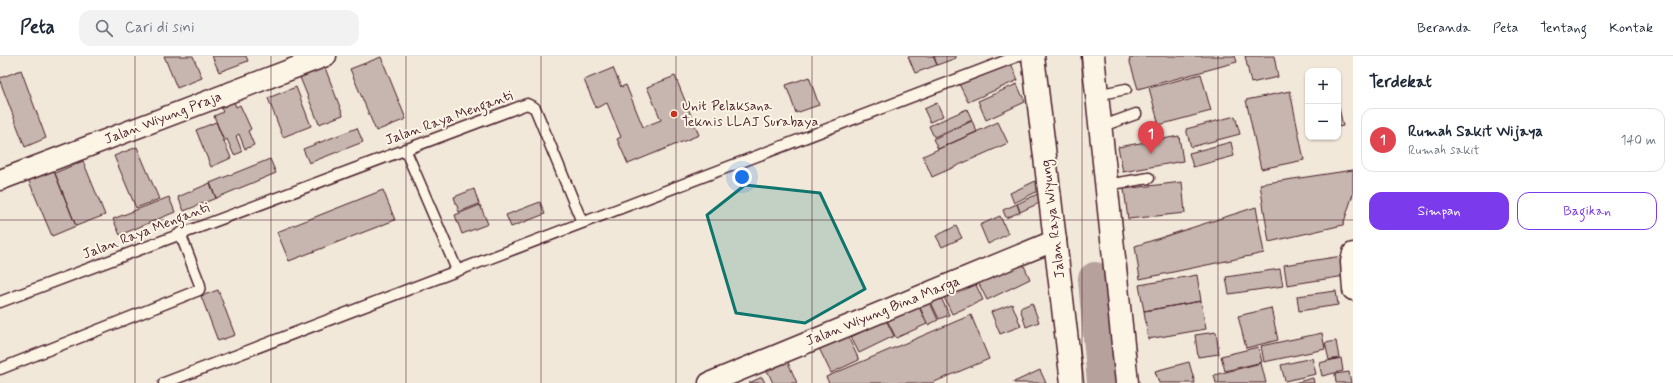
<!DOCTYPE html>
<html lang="id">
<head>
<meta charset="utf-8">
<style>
	:root { --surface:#fff; --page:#f2f2f3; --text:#1f2937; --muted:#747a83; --line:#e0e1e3; --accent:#7c3aed }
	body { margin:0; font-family:Mynerve,sans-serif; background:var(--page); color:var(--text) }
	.controls { position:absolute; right:12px; top:12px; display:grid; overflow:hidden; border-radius:8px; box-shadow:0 1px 3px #0004 }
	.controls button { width:36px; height:36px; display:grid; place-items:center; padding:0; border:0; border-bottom:1px solid var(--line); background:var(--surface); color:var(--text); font:20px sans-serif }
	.you { position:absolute; left:742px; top:121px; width:14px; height:14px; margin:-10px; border:3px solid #fff; border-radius:50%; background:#1a73e8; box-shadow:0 0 0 6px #1a73e833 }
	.badge { display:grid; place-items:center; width:26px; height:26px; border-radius:50%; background:var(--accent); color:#fff; font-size:13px; font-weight:700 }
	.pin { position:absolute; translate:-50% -33px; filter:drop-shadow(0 1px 2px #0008) }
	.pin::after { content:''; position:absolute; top:21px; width:14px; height:12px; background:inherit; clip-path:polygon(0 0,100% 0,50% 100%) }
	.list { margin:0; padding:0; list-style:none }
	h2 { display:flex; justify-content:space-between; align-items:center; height:52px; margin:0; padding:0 16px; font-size:17px }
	h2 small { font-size:13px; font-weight:400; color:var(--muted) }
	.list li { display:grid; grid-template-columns:26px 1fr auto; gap:12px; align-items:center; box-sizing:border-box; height:64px; margin:0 8px 8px; padding:0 8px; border:1px solid var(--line); border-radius:12px }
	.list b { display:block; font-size:15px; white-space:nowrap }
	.list p { margin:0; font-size:13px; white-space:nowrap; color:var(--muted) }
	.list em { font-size:13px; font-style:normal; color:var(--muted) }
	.actions { display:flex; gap:8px; padding:12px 16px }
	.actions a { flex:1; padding:9px 0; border:1px solid var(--accent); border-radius:12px; text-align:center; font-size:14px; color:var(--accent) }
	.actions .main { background:var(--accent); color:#fff }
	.icon { flex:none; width:22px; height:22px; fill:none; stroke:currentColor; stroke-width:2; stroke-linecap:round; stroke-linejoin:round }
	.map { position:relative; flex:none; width:1353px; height:327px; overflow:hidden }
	header { display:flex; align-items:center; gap:24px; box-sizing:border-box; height:56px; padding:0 20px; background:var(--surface); border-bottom:1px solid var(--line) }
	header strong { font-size:19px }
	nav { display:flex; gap:22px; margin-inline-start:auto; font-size:14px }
	.search { width:280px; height:36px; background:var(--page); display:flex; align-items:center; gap:10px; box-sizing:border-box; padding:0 14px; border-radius:12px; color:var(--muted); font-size:15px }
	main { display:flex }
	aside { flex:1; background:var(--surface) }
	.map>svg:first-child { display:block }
</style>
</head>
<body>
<header>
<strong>Peta</strong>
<div class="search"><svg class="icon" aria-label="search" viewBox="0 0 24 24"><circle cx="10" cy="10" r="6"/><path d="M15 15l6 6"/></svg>Cari di sini</div>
<nav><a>Beranda</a><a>Peta</a><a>Tentang</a><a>Kontak</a></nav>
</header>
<main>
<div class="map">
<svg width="1353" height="327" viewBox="0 0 1353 327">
	<rect width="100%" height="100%" fill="#f1e8da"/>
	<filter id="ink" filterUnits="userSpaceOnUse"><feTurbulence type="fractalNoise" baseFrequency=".025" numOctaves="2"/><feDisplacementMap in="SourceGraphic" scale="8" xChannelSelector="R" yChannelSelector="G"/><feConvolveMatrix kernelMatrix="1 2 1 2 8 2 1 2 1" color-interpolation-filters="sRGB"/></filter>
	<g filter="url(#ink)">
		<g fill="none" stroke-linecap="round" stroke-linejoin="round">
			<path stroke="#b6a19c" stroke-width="34" d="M 1095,223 L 1104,327"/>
		</g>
		<path fill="#c7b6af" stroke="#4a1f2b" d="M 164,0 L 193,0 L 202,22 L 177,32 Z
			M 212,0 L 246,0 L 248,5 L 219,16 Z
			M 908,0 L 933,0 L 937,9 L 915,17 Z
			M 934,0 L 956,0 L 956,2 L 937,9 Z
			M 1139,0 L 1235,0 L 1237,6 L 1138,33 L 1129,3 Z
			M 1245,0 L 1274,0 L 1278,21 L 1251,27 Z
			M 381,1 L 406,63 L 376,75 L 350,13 Z
			M 1010,5 L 1018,24 L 968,46 L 959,28 Z
			M 324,9 L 343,59 L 319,68 L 299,19 Z
			M 613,12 L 621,31 L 626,29 L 643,71 L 661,64 L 647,31 L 675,20 L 699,79 L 628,108 L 617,83 L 621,81 L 607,47 L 596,52 L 584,24 Z
			M 21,14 L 46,82 L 25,91 L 0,25 L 0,22 Z
			M 1201,18 L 1211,55 L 1159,69 L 1149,32 Z
			M 809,21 L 819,49 L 796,57 L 786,29 Z
			M 1017,28 L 1025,46 L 986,64 L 978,45 Z
			M 296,31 L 311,70 L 283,81 L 268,42 Z
			M 1290,35 L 1304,104 L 1261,113 L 1246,44 Z
			M 234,46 L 236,51 L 240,49 L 251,73 L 248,75 L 254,89 L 245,93 L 239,78 L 236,80 L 242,96 L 234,99 L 227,83 L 224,85 L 214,60 L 223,56 L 221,52 Z
			M 937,47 L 943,60 L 930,66 L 924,53 Z
			M 1338,47 L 1343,70 L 1338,71 Z
			M 967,53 L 972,64 L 934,81 L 929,70 Z
			M 1235,60 L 1240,78 L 1191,91 L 1186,73 Z
			M 972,65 L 977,76 L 938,93 L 933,83 Z
			M 216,66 L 231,102 L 211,111 L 196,74 Z
			M 998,66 L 1008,87 L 932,121 L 923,100 Z
			M 357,72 L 363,86 L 309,107 L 303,93 Z
			M 1179,80 L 1183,105 L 1123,116 L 1118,91 Z
			M 1231,86 L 1234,100 L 1193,111 L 1189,97 Z
			M 137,91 L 159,143 L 136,152 L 114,100 Z
			M 270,103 L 276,117 L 216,142 L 210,127 Z
			M 83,105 L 105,159 L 76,170 L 55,117 Z
			M 53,113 L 76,170 L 52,180 L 28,123 Z
			M 1353,114 L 1353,138 L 1343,169 L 1269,186 L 1260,128 Z
			M 1042,122 L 1046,131 L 1014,147 L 1010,137 Z
			M 1182,126 L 1185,157 L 1128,163 L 1124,133 Z
			M 210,127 L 216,142 L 184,155 L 178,141 Z
			M 474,133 L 479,148 L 459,156 L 454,141 Z
			M 383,134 L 395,164 L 289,205 L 277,176 Z
			M 1046,134 L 1050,142 L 1020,156 L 1017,148 Z
			M 169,141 L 175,156 L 120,179 L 113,163 Z
			M 540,146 L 545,158 L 511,171 L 506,159 Z
			M 1017,148 L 1020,156 L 1006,162 L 1003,154 Z
			M 480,149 L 488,168 L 462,178 L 455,159 Z
			M 1256,151 L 1264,197 L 1140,223 L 1135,190 Z
			M 1000,160 L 1008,178 L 988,188 L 980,169 Z
			M 956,170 L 962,182 L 942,191 L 936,180 Z
			M 1342,200 L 1345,220 L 1287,229 L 1284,209 Z
			M 1021,203 L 1030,223 L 987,244 L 977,224 Z
			M 1280,213 L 1283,230 L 1229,238 L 1226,221 Z
			M 1197,219 L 1201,245 L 1144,255 L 1139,229 Z
			M 972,220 L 983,244 L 952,258 L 941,235 Z
			M 218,234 L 235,279 L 218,285 L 201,240 Z
			M 938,235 L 949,259 L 939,263 L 928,240 Z
			M 1336,235 L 1338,249 L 1299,255 L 1297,240 Z
			M 927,240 L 938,264 L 928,269 L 917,245 Z
			M 1201,245 L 1206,273 L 1148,283 L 1144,255 Z
			M 1032,247 L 1039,266 L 1026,271 L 1020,252 Z
			M 1012,248 L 1021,270 L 1000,278 L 991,256 Z
			M 918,249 L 927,268 L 896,282 L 887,264 Z
			M 1271,252 L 1278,284 L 1246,292 L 1238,260 Z
			M 971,259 L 989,303 L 932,327 L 829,327 L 826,321 Z
			M 886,264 L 894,280 L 859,297 L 851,281 Z
			M 846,276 L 859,304 L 831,317 L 818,290 Z
			M 1216,276 L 1219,298 L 1198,301 L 1195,279 Z
			M 1322,277 L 1325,293 L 1264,306 L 1261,290 Z
			M 1336,285 L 1339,302 L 1329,304 L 1325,287 Z
			M 1258,291 L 1262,306 L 1225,315 L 1221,300 Z
			M 1312,302 L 1316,318 L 1285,325 L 1281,309 Z
			M 1341,302 L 1343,315 L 1322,320 L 1319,307 Z
			M 787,304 L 797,327 L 773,327 L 767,314 Z
			M 1189,306 L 1195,327 L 1159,327 L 1155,315 Z
			M 1261,307 L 1266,327 L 1216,327 L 1214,319 Z
			M 1040,314 L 1046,327 L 1014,327 L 1014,326 Z
			M 1349,316 L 1351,327 L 1336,327 L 1335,318 Z
			M 762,321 L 765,327 L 749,327 Z
			M 1313,322 L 1314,327 L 1294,327 Z"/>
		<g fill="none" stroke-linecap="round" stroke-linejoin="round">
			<defs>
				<path id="lane" d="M 1096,39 L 1126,33
					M 1100,71 L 1136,58
					M 405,93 L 457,214
					M 1106,129 L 1149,122
					M 0,246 L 527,48 L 535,52 L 582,166
					M 0,313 L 199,234 L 200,229 L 180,177
					M 164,327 L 1018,0"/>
				<path id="street" d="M 0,124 L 326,0
					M 1353,197 L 1351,206 L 1353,234
					M 709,327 L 1056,184"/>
				<path id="secondary" d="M 1033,0 L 1072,327
					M 1093,0 L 1127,327"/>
			</defs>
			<use href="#lane" stroke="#4a1f2b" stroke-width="13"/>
			<use href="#street" stroke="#4a1f2b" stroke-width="23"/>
			<use href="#secondary" stroke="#4a1f2b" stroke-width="25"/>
			<use href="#lane" stroke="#fcf5e5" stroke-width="10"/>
			<use href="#street" stroke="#fcf5e5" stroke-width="20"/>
			<use href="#secondary" stroke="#fcf5e5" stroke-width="22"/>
		</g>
	</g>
	<path fill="#0f766e" fill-opacity="0.2" stroke="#0f766e" stroke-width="3" stroke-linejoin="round" d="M 745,129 L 820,137 L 865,233 L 805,267 L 736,257 L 707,159 Z"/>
	<path fill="none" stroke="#4a1f2b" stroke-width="1" stroke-opacity="0.55" d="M 135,0 L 135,327M 271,0 L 271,327M 406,0 L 406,327M 541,0 L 541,327M 676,0 L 676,327M 812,0 L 812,327M 947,0 L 947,327M 1082,0 L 1082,327M 1218,0 L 1218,327M 0,164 L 1353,164"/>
	<circle fill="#c8321e" stroke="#fcf5e5" stroke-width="1.5" cx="674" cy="58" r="4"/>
	<g text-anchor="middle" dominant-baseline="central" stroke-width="4" stroke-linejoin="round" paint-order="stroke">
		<g font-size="14" fill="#4a1f2b" stroke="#fcf5e5" text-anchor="start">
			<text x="682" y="50">Unit Pelaksana<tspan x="682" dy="16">Teknis LLAJ Surabaya</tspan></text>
		</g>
		<g font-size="14" fill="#4a1f2b" stroke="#fcf5e5">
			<text transform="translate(163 62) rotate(-21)">Jalan Wiyung Praja</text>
			<text transform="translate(449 62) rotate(-20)">Jalan Raya Menganti</text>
			<text transform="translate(1053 163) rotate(-97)">Jalan Raya Wiyung</text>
			<text transform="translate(146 175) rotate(-21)">Jalan Raya Menganti</text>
			<text transform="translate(883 255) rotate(-22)">Jalan Wiyung Bina Marga</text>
		</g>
	</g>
</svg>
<div class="controls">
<button>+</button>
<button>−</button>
</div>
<div class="you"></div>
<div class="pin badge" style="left:1151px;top:98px;background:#e0444e">1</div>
</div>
<aside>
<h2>Terdekat<small></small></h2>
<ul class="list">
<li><span class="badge" style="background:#e0444e">1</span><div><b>Rumah Sakit Wijaya</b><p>Rumah sakit</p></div><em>140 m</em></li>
</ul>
<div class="actions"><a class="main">Simpan</a><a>Bagikan</a></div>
</aside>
</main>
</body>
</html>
